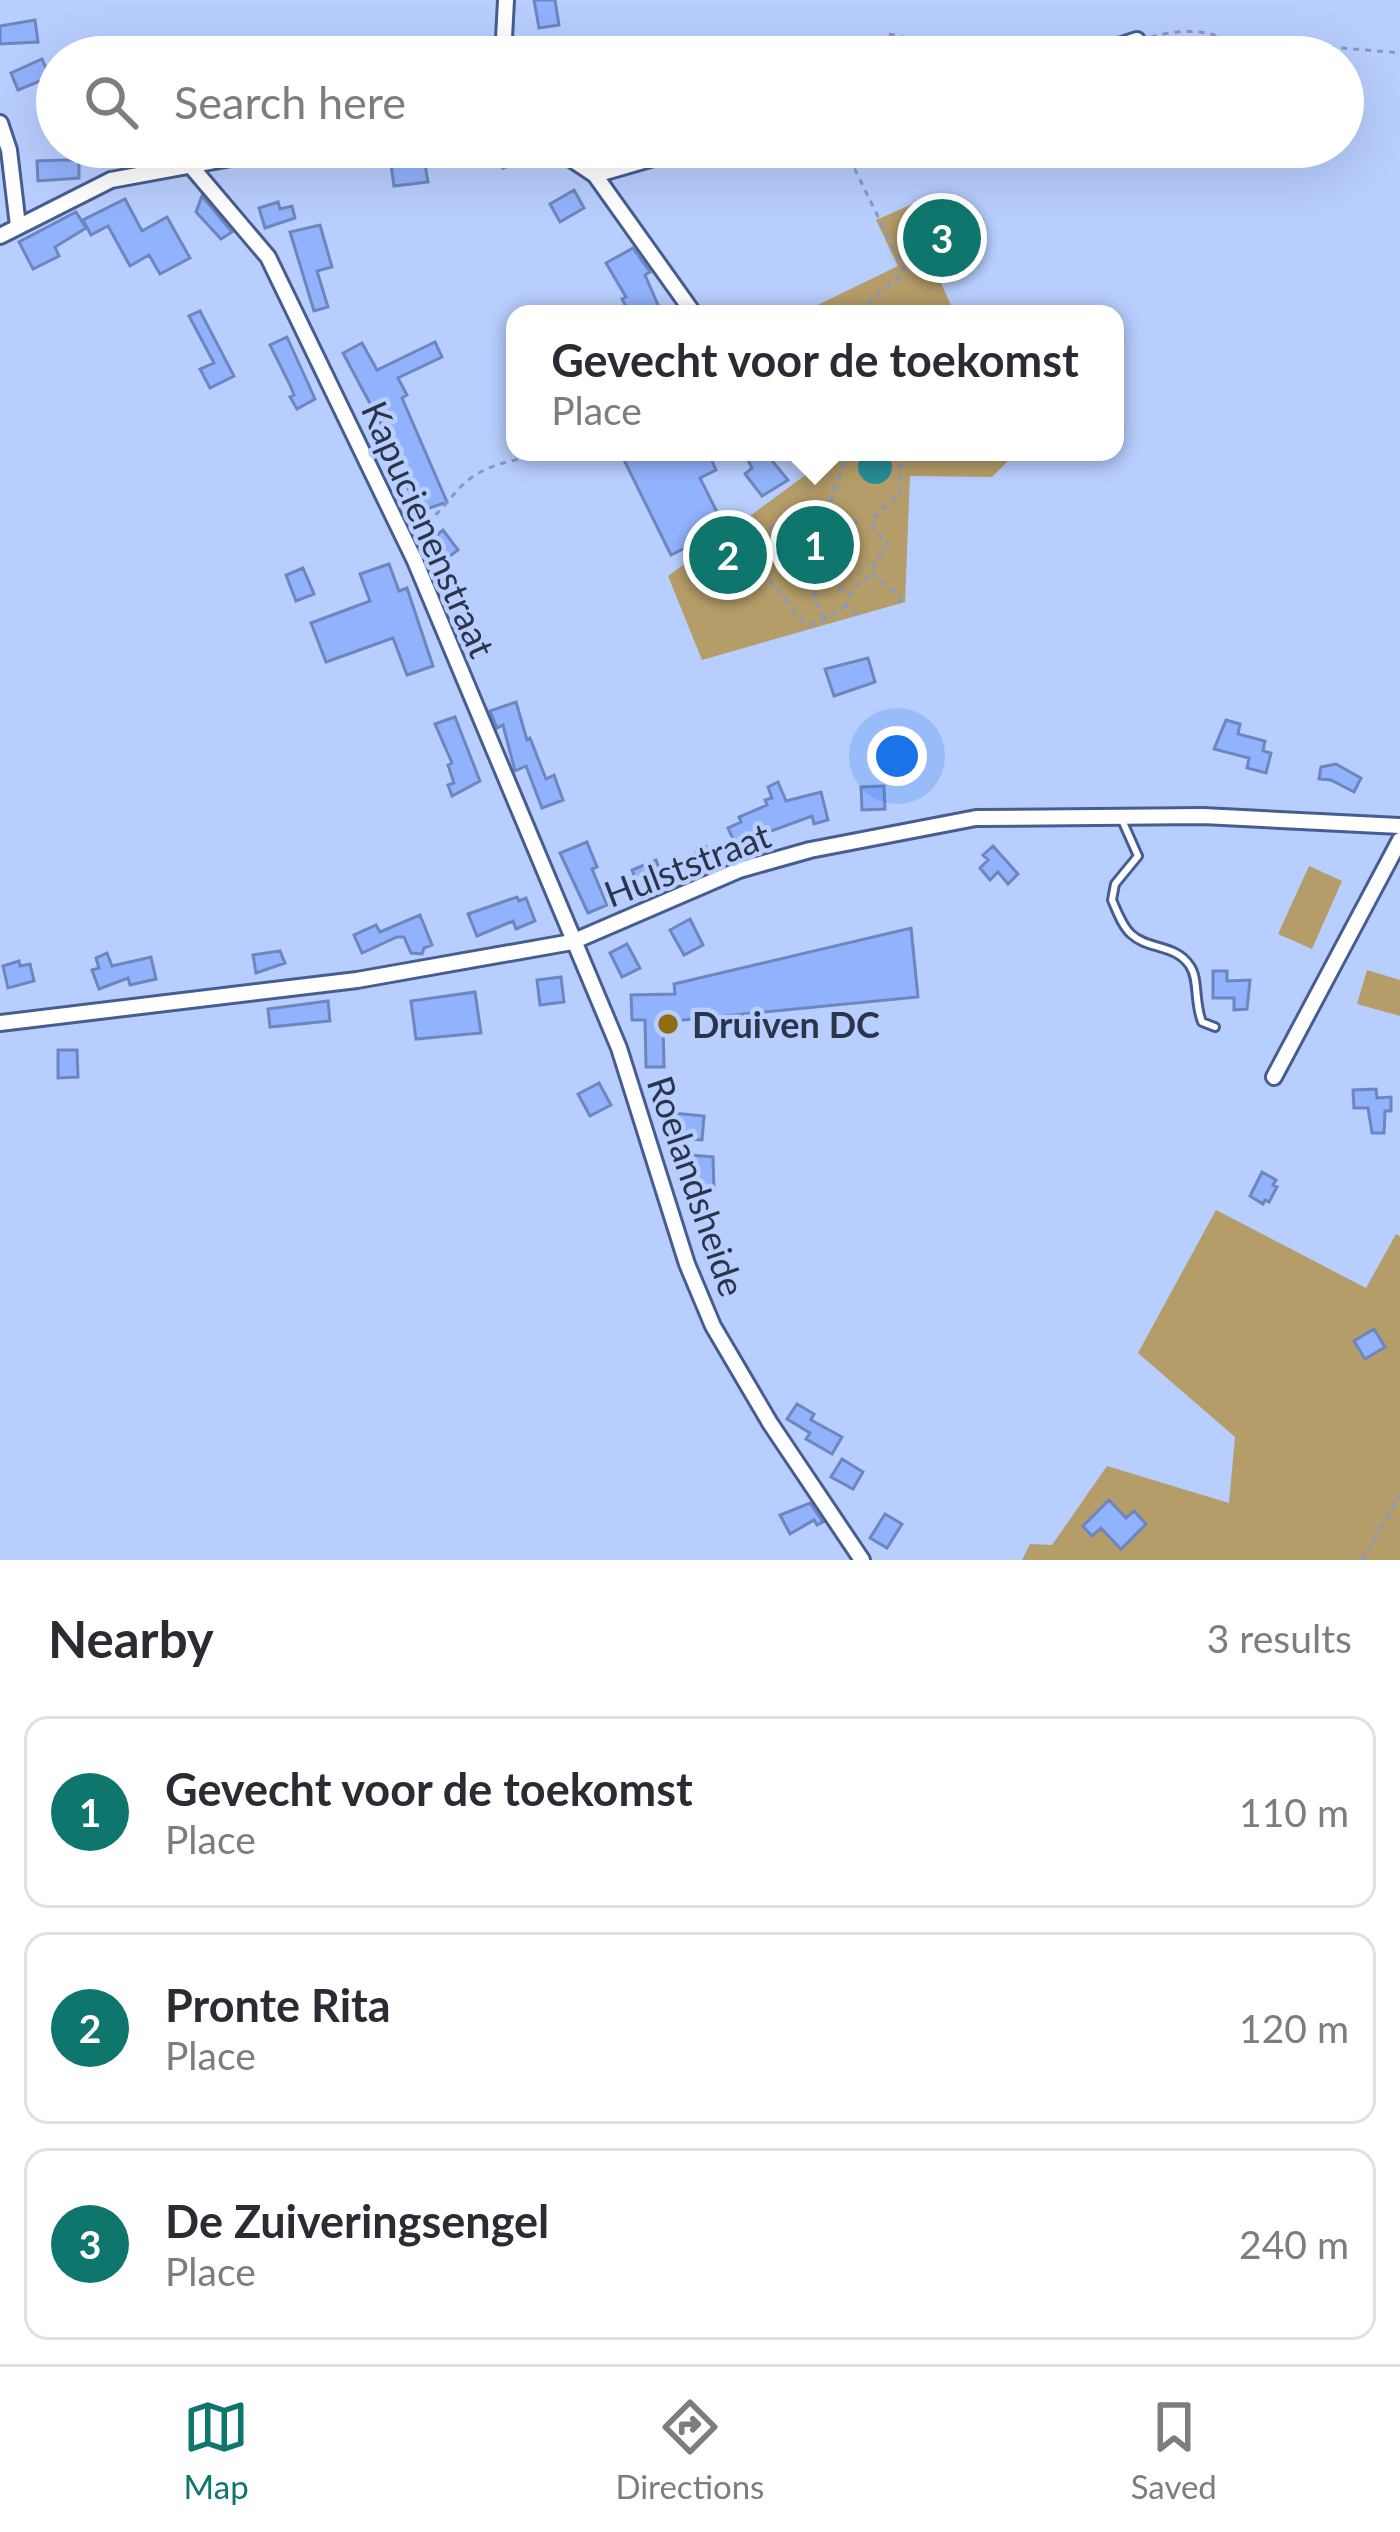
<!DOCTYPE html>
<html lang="en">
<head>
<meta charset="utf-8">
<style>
	:root { --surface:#fff; --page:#f7f7f7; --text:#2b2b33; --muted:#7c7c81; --line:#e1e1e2; --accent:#0f766e }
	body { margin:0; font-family:Lato,sans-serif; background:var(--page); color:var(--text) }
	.you { position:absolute; left:897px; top:756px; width:42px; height:42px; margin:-30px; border:9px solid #fff; border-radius:50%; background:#1a73e8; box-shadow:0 0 0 18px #1a73e833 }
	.badge { display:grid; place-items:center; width:78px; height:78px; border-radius:50%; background:var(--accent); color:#fff; font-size:39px; font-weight:700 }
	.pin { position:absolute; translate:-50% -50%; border:6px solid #fff; box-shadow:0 3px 12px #0006 }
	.popup { position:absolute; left:506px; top:305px; width:618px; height:156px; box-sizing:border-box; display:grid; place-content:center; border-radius:24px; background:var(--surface); filter:drop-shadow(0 3px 9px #0005); font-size:39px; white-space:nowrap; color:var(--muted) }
	.popup b { font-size:45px; color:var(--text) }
	.popup::after { content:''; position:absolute; left:50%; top:100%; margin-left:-24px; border:24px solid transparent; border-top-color:var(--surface) }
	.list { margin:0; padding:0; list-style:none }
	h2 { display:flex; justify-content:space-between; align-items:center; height:156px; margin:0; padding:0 48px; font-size:51px }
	h2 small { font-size:39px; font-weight:400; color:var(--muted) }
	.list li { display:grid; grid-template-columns:78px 1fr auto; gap:36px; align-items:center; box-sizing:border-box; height:192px; margin:0 24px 24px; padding:0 24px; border:3px solid var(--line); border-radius:24px }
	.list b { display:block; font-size:45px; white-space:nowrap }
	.list p { margin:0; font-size:39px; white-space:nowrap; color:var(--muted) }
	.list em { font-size:39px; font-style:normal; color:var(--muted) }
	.icon { flex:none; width:66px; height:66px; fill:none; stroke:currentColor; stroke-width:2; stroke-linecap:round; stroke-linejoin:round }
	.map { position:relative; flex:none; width:1400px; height:1560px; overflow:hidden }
	.search { position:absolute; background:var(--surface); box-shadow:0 12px 48px #0002; left:36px; right:36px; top:36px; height:132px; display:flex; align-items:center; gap:30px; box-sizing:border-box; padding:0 42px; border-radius:66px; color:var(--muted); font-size:45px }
	.sheet { height:804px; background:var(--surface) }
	nav { display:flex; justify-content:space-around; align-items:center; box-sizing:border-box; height:168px; border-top:3px solid var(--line); background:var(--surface); font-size:33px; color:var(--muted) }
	nav a { display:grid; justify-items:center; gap:6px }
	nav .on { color:var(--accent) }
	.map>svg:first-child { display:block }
</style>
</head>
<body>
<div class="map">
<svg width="1400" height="1560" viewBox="0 0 1400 1560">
	<rect width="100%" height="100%" fill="#b8cefe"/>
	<path fill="#b59d69" d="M 926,198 L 950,239 L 927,252 L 955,314 L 799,314 L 898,266 L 876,220 Z
		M 837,452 L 1017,452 L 992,477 L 910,476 L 905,602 L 702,660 L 668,576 Z
		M 1309,866 L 1342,881 L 1312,949 L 1278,934 Z
		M 1367,970 L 1400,980 L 1400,1016 L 1357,1004 Z
		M 1216,1210 L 1366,1288 L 1396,1234 L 1400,1236 L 1400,1560 L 1022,1560 L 1030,1544 L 1052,1545 L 1107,1466 L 1229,1503 L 1235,1437 L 1138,1353 Z"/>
	<path fill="#288d98" d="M858 467a17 17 0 1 1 34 0a17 17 0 1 1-34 0Z"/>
	<path fill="#91b2fc" stroke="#6d86bd" stroke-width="3" d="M 534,0 L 555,0 L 559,25 L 539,28 Z
		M 35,20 L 38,42 L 0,44 L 0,26 Z
		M 42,59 L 50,77 L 18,90 L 11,73 Z
		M 435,147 L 523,147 L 524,160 L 503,168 L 502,159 L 436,160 Z
		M 424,158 L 428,182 L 394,186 L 391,165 Z
		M 65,160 L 79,160 L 79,178 L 38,181 L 37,161 Z
		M 574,190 L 584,208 L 560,222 L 550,204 Z
		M 202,196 L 232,232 L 221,239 L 196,212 Z
		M 125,199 L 142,231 L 167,217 L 190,258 L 160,274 L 149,255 L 130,266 L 108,226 L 91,235 L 83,220 Z
		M 278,202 L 280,209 L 292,206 L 295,218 L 265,228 L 259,208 Z
		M 76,212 L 86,228 L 55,247 L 59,256 L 33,269 L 19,242 Z
		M 320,225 L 332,267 L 317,271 L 328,307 L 314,311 L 290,232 Z
		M 633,248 L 650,272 L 645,275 L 662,314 L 630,314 L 622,299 L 626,297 L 606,263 Z
		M 200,311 L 234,376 L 210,388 L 200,369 L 214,363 L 189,316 Z
		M 287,337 L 315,399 L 297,409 L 290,397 L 294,395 L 290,385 L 270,345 Z
		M 435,342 L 442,357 L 398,378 L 407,395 L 402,398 L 447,502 L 418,512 L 382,426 L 343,353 L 362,343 L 377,370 Z
		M 620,452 L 708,452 L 716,470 L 700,478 L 725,528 L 671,555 Z
		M 744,452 L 765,452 L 788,480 L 762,496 L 745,474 L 752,468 Z
		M 443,530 L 458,550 L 442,562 L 436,554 L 427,560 L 421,547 Z
		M 389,564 L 399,591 L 407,588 L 433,666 L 407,675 L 393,638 L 326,662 L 311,623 L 370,601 L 360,574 Z
		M 303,568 L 314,594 L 296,601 L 286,575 Z
		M 868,658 L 875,682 L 834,696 L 825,669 Z
		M 516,702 L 527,740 L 530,738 L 546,779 L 554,775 L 563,800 L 542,808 L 526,766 L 515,771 L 503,725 L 497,728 L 490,711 Z
		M 455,717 L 480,781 L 452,796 L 448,785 L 454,783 L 448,765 L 452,763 L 435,724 Z
		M 1226,720 L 1240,724 L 1238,734 L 1265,741 L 1263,751 L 1271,753 L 1266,773 L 1247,768 L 1249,758 L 1214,749 Z
		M 1336,764 L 1361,778 L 1354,792 L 1331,780 L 1319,779 L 1321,767 Z
		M 778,782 L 786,801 L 821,792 L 828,820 L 814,824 L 812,816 L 747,840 L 749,843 L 737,848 L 728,828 L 741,822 L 739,817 L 767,805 L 765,800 L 772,798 L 768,787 Z
		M 884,786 L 885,809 L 862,810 L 861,787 Z
		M 587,842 L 597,867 L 592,869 L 607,905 L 588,913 L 560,853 Z
		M 993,846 L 1018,874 L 1008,884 L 998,872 L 990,880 L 980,868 L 988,860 L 983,855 Z
		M 706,847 L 716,867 L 681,883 L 674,867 Z
		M 656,860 L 663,879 L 640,890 L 632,870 Z
		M 517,897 L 519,901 L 526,898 L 535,921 L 516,929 L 513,921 L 477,936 L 468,914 Z
		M 420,915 L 432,945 L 424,948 L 422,954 L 411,953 L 404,937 L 397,937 L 362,953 L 354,935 L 376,925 L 380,932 Z
		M 690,919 L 703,945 L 684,955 L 670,930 Z
		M 911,928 L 918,997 L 663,1022 L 664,1067 L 646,1067 L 645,1020 L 632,1020 L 631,995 L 675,994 L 674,984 Z
		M 627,944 L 640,968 L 622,977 L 610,953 Z
		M 280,951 L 285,963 L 256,973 L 253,955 Z
		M 107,953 L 112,966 L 151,957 L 156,979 L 130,985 L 128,978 L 99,989 L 92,970 L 99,968 L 96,958 Z
		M 19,961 L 20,966 L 30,964 L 34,981 L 8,988 L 3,966 Z
		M 1213,971 L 1227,971 L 1227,981 L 1250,980 L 1247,1009 L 1234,1010 L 1234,998 L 1213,998 Z
		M 561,977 L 564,1002 L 540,1005 L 537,980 Z
		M 475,992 L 481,1033 L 416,1039 L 411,1001 Z
		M 328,1001 L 330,1021 L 270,1027 L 268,1009 Z
		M 58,1050 L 77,1050 L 78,1077 L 58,1078 Z
		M 599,1083 L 611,1105 L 590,1116 L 578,1094 Z
		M 1376,1089 L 1377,1098 L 1391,1097 L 1391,1111 L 1385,1111 L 1384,1133 L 1372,1133 L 1368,1108 L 1354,1108 L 1353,1090 Z
		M 673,1113 L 704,1116 L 702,1140 L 671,1138 Z
		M 690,1155 L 713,1157 L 714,1191 L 687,1184 Z
		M 1262,1172 L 1276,1180 L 1273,1185 L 1277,1187 L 1269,1202 L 1265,1200 L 1263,1204 L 1250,1196 Z
		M 1374,1329 L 1385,1347 L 1365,1359 L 1354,1341 Z
		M 797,1404 L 814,1414 L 811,1420 L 842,1437 L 832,1454 L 806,1439 L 810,1433 L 787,1419 Z
		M 842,1459 L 863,1472 L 853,1489 L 831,1477 Z
		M 1109,1500 L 1126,1518 L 1134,1511 L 1146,1524 L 1121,1549 L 1101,1528 L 1092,1536 L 1083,1526 Z
		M 810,1503 L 823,1522 L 817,1525 L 814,1520 L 790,1534 L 780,1515 Z
		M 885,1514 L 902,1524 L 887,1548 L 870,1538 Z"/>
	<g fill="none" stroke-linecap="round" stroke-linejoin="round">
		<defs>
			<path id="lane" d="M 1122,820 L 1138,856 L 1115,884 L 1112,900 C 1117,911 1122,926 1131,934 C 1148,950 1176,944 1190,966 C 1199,979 1194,1002 1202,1022 L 1215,1027"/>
			<path id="street" d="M 503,57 L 506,0
				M 1086,57 L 1137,40
				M 0,123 L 9,150 L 18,226
				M 553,147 L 595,175 L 694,314
				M 190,165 L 268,257 L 415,561 L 619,1048 L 687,1264 L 713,1326 L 770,1423 L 862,1560
				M 595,175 L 692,147
				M 0,236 L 111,180 L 290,147
				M 0,1023 L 357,980 L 572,942 L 739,870 L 810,850 L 976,818 L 1203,816 L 1400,826
				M 1274,1077 L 1400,840"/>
		</defs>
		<use href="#lane" stroke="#475d91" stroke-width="12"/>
		<use href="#street" stroke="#475d91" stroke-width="20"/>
		<path stroke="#8799c0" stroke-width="3" stroke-dasharray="6 6" stroke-linecap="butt" d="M 889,34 L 924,42 L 945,57
			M 1151,37 C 1172,31 1201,28 1221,38 L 1400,53
			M 844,147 L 904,270 C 893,289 870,292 862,314
			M 896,452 L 901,466 L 900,493 L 873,518 L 873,527 L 887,543 L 871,570 L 879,581 L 898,593 L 901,603
			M 416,529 C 445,513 450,493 471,478 C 497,459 532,458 562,452
			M 846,606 L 816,624 L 804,623 L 772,583 L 760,555 L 770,529 L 776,524 L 829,550 C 848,550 840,539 849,529 C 851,526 855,524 857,521 L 838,513 L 831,499 L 848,452
			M 857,615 L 846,606 L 852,589 L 871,574
			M 825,618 L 813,599 L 818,587 L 832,581 L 849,596
			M 1362,1560 L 1400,1494"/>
		<use href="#lane" stroke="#fff" stroke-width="6"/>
		<use href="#street" stroke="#fff" stroke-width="14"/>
	</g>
	<circle fill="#8e6c0f" stroke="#b8cefe" stroke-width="4.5" cx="668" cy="1024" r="12"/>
	<g text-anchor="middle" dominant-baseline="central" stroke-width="9" stroke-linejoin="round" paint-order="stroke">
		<g font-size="36" fill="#2a344b" stroke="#b8cefe">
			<text transform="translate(429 529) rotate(66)">Kapucienenstraat</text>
			<text transform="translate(687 864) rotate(-21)">Hulststraat</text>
			<text transform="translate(697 1186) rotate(71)">Roelandsheide</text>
		</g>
		<g font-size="36" font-weight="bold" fill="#2a344b" stroke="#b8cefe" text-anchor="start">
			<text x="692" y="1024">Druiven DC</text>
		</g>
	</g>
</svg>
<div class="you"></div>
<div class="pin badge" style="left:815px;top:545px">1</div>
<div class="popup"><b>Gevecht voor de toekomst</b>Place</div>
<div class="pin badge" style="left:728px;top:555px">2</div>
<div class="pin badge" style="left:942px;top:238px">3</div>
<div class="search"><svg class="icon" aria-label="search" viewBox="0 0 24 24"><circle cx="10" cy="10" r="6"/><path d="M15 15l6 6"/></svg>Search here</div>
</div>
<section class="sheet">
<h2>Nearby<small>3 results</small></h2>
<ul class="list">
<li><span class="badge">1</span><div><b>Gevecht voor de toekomst</b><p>Place</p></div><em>110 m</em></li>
<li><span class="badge">2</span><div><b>Pronte Rita</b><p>Place</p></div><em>120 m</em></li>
<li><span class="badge">3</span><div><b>De Zuiveringsengel</b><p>Place</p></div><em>240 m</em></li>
</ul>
</section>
<nav>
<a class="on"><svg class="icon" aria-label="map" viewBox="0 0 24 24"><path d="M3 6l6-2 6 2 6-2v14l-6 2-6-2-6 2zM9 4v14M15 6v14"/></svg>Map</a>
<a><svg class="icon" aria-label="directions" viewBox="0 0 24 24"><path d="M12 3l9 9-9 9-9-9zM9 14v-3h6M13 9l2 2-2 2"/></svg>Directions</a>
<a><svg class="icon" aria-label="saved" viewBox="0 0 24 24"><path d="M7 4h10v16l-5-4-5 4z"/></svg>Saved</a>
</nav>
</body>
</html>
